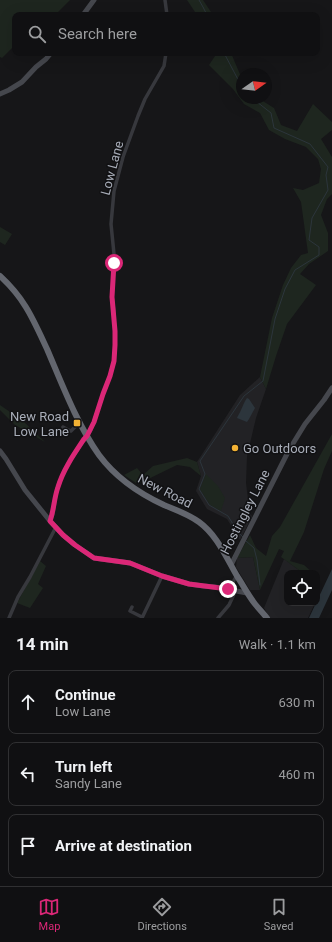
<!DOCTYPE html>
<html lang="en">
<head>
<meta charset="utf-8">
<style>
	:root { --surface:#101012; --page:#1e1e20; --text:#f1f3f6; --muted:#9c9d9f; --line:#303032; --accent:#db2777 }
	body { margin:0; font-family:Roboto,sans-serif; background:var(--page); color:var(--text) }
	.controls { position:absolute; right:12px; bottom:12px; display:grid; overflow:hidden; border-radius:8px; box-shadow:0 4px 16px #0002 }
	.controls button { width:36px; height:36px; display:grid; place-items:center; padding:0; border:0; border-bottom:1px solid var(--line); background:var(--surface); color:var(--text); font:20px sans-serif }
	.compass { position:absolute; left:236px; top:68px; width:36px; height:36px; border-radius:50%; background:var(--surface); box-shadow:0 4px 16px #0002; rotate:76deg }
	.stop { position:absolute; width:12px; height:12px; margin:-9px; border:3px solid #db2777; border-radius:50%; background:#fff }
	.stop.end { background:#db2777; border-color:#fff; box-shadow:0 1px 4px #0008 }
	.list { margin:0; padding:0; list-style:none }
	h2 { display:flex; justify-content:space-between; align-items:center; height:52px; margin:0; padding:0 16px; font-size:17px }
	h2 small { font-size:13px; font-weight:400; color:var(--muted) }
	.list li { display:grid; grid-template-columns:26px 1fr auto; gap:12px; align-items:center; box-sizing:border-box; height:64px; margin:0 8px 8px; padding:0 8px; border:1px solid var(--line); border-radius:8px }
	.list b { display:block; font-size:15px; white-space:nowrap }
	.list p { margin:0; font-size:13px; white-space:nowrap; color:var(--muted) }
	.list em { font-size:13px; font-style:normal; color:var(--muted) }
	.icon { flex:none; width:22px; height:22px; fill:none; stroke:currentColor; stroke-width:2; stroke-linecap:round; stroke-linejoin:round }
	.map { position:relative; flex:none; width:332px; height:618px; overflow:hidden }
	.search { position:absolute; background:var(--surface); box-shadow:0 4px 16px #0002; left:12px; right:12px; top:12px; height:44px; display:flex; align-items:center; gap:10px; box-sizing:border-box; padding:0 14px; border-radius:8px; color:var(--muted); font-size:15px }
	.sheet { height:268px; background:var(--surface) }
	nav { display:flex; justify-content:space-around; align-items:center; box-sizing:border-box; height:56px; border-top:1px solid var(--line); background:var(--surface); font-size:11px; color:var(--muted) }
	nav a { display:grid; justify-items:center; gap:2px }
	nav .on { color:var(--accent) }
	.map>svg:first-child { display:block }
</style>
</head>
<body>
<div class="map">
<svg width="332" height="618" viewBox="0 0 332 618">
	<rect width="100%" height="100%" fill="#161618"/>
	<path fill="#222225" d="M 260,377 L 266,389 L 256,418 L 247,456 L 246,483 L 249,508 L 252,517 L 240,540 L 227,519 L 207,509 L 196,491 L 201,476 L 197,462 L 240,395 Z
		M 253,557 L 260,590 L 250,590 L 236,567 L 237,558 Z
		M 284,559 L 303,573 L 287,573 L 287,603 L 315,603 L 308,618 L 270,618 L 264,608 Z"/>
	<path fill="#1e261f" d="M 0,0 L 70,0 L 55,15 L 15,15 L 15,45 L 2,58 L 0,57 Z
		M 187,0 L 203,0 L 213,15 L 197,15 Z
		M 217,53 L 231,53 L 242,79 L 242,98 L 258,98 L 274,108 L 281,125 L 297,131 L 313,104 L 332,122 L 332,130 L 321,139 L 332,157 L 332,194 L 327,199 L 321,215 L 328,233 L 328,251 L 309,264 L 300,274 L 316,285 L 287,324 L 276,356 L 266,389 L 260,377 L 272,318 L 283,285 L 291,268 L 301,255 L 308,253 L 301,202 L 293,188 L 303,190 L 319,183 L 321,169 L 318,159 L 306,147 L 285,139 L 269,130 L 260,113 L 244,104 L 233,89 L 209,65 Z
		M 0,227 L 12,234 L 5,245 L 0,242 Z
		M 0,405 L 23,421 L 45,442 L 15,425 L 0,410 Z
		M 332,434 L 332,451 L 324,469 L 304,532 L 290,561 L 304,565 L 313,573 L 303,573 L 281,557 L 284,551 L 279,549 L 260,590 L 253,557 L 237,558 L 250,535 L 256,548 L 266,556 L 272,536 L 280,527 Z
		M 187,458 L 197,462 L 201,476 L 190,467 L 177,465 L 140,483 L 136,483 L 124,475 L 137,468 L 143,475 L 153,466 Z
		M 206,474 L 218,486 L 225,498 L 221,511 L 210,505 L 200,489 Z
		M 40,561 L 46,566 L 38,584 L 43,588 L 30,608 L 17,603 Z"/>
	<path fill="#2c353c" d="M 247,398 L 249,399 L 255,408 L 249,419 L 247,422 L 237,418 C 238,415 240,413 241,410 C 243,406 244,402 247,398 Z
		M 332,569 L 332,590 L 319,618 L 309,618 Z"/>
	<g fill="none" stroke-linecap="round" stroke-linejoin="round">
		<path stroke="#2c353c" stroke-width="1" d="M 199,0 L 203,7 L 207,15
			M 224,53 L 242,87
			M 243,537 L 238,532 L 228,516 L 209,505 L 199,489 L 205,474 L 200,461 L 244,396 L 263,381 L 275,319 L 285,289 L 295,270 L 319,255 L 319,247 L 309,240 L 312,218 L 328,190 L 326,175 L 328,167 L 310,144 L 274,128 L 271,113 L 252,98
			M 246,541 L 254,548 L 257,560 L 260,585"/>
		<path stroke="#37383d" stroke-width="3.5" d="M 165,0 L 167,15
			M 63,427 L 68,430 L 71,431 L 80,422
			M 50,521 L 53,514 L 57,488 L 62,476 L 72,458 L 91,430 L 103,394 L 110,376 L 114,361 L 115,345 L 114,311 L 112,297 L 114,254 L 111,224 L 114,191 L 123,157 L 138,116 L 145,99 L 164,66 L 166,53
			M 232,589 L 233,582 L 237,575
			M 132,607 L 130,611 L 142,617
			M 9,618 L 18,597 L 30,577 L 56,527
			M 142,618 L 162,576
			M 218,618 L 229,605 L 236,590"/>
		<path stroke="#45474d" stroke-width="5" d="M 83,15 L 94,0
			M 0,94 L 9,90 L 22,82 L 36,67 L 46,59 L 51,53
			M 0,451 L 6,459 L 25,490 L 50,521 L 63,535 L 75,545 L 94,558 L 130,563 L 162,576 L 189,584 L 203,586 L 215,587 L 247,593
			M 231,565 L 289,450 L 305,424 L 324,400 L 332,388"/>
		<path stroke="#63666e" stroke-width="6" d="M 0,276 C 25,299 33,319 47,349 C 62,384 77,424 99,455 C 116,478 138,493 164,505 C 176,510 188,514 199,522 C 217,535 226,557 237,576 C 243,585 248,595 255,604 C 259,609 263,613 267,618"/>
	</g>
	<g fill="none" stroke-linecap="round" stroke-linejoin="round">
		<path stroke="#db2777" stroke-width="5" d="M 114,263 L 112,297 L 115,331 L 115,345 L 114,361 L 110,376 L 103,394 L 94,422 L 87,436 L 84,439 C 74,454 63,470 58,487 C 54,498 54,510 50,521 L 63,535 L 75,545 L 94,558 L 130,563 L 162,576 L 189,584 L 228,589"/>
	</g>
	<g fill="#f2b134" stroke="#111113" stroke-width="1.5">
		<rect x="73" y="419" width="8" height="8" rx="2"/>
		<circle cx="235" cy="448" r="4"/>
	</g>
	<g text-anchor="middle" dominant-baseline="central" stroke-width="3" stroke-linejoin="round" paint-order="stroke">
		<g font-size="13" fill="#a8adb8" stroke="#111113">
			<text transform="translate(112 168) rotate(-75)">Low Lane</text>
			<text transform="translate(165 491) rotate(27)">New Road</text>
			<text transform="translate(245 512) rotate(-63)">Hostingley Lane</text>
		</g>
		<g font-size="13" fill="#a8adb8" stroke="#111113" text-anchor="end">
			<text x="69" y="416">New Road<tspan x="69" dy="15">Low Lane</tspan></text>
			<text x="243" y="448" text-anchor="start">Go Outdoors</text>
		</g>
	</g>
</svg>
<div class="controls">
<button><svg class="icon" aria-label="locate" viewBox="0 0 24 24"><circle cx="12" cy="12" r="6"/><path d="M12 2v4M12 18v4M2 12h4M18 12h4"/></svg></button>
</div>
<svg class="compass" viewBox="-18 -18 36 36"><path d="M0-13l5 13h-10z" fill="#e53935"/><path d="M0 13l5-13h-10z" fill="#9c9d9f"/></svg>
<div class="stop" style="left:114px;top:263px"></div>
<div class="stop end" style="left:228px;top:589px"></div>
<div class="search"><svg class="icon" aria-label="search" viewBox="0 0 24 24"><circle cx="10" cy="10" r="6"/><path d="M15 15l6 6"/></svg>Search here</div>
</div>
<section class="sheet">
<h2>14 min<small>Walk · 1.1 km</small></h2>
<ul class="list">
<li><svg class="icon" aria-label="ahead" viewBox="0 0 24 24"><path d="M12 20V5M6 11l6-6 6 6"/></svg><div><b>Continue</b><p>Low Lane</p></div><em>630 m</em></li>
<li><svg class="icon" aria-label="left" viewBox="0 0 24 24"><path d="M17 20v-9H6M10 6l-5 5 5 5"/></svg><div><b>Turn left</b><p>Sandy Lane</p></div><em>460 m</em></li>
<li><svg class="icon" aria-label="arrive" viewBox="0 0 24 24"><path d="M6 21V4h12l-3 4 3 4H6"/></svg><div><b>Arrive at destination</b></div></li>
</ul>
</section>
<nav>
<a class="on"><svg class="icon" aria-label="map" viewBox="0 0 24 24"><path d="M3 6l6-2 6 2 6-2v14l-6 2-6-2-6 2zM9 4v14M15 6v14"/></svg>Map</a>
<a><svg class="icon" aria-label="directions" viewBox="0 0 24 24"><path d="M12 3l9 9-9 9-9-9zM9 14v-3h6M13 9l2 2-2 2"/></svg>Directions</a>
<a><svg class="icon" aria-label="saved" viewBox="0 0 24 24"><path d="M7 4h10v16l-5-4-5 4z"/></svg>Saved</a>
</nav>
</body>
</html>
